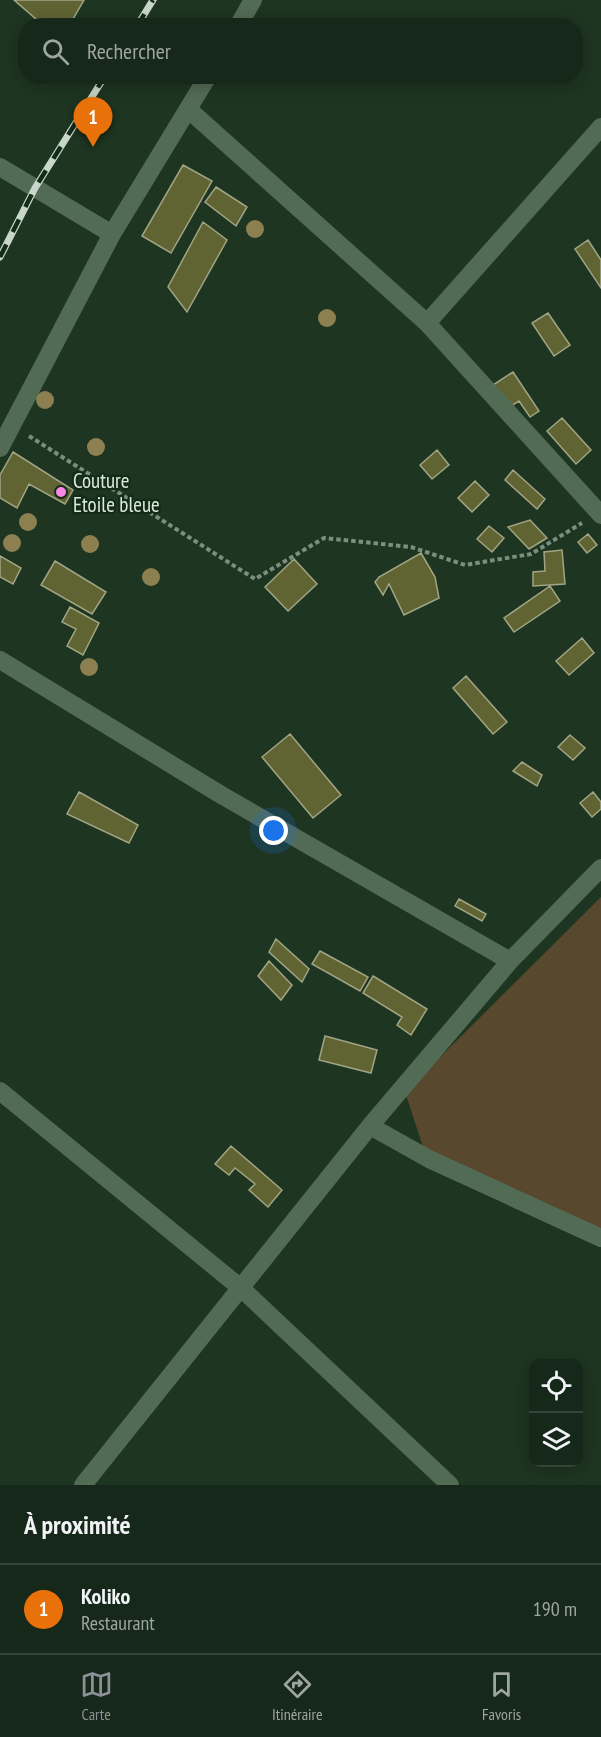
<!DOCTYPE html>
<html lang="fr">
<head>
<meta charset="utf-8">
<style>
	:root { --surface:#162819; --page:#1f3022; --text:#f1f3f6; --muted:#9ea6a2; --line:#354438; --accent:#8c9099 }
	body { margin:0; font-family:"PT Sans Narrow",sans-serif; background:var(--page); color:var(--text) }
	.controls { position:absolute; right:18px; bottom:18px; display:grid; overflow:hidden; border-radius:12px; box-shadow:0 3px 15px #0003 }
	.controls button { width:54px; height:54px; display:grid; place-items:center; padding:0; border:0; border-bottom:2px solid var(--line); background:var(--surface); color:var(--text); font:30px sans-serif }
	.you { position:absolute; left:274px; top:831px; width:21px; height:21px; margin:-15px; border:4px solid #fff; border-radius:50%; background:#1a73e8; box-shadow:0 0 0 9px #1a73e833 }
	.badge { display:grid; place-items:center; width:39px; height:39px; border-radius:50%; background:var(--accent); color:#fff; font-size:20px; font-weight:700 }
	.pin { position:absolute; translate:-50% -50px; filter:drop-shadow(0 2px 3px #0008) }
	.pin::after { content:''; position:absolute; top:32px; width:21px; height:18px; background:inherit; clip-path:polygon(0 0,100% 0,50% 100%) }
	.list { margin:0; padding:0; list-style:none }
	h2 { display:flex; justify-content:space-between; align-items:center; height:78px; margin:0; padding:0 24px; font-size:26px }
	h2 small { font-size:20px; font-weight:400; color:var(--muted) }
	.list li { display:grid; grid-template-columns:39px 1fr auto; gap:18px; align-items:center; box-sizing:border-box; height:90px; padding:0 24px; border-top:2px solid var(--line) }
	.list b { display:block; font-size:22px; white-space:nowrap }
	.list p { margin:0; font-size:20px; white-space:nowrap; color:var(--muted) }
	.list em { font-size:20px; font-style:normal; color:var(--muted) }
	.icon { flex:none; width:33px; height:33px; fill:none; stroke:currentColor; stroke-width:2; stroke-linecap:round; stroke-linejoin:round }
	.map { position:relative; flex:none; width:601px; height:1485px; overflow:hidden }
	.search { position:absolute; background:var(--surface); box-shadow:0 3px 15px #0003; left:18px; right:18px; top:18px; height:66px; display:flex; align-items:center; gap:15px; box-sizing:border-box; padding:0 21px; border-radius:24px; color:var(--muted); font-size:22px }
	.sheet { height:168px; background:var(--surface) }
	nav { display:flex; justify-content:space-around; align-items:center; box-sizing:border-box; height:84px; border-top:2px solid var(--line); background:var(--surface); font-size:16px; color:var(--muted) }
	nav a { display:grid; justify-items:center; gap:3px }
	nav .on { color:var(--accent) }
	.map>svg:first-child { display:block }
</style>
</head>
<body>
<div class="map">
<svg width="601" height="1485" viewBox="0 0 601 1485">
	<rect width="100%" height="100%" fill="#1e3521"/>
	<path fill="#58482e" d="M 601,897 L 601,1233 L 425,1153 L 405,1092 Z"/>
	<path fill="#606433" stroke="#a1a584" stroke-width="1.5" d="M 14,0 L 84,0 L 69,26 L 44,26 Z
		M 183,165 L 212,181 L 171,253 L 142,236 Z
		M 216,187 L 247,207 L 236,226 L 205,202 Z
		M 203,222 L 227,240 L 187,312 L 168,287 Z
		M 588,240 L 601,260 L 601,288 L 575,249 Z
		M 548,313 L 570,345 L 554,356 L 532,323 Z
		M 513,372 L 539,411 L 530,417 L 519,401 L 506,409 L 490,387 Z
		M 562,418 L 591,450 L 576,464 L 547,431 Z
		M 437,450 L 449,465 L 432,479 L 420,465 Z
		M 13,452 L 73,490 L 65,504 L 29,484 L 17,508 L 0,498 L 0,475 Z
		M 513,470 L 545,499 L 537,509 L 505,480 Z
		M 475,481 L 489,495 L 472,512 L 458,498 Z
		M 530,520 L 547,538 L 529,549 L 508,527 Z
		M 489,526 L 504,538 L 492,552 L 477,539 Z
		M 588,534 L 597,545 L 587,553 L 578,542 Z
		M 562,550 L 565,584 L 533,586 L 533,572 L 545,571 L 544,552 Z
		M 421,553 L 435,577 L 439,598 L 404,615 L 389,584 L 383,595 L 375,582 L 379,577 Z
		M 0,556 L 21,568 L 13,584 L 0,577 Z
		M 294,559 L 317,584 L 288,611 L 265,587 Z
		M 55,561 L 106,592 L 92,614 L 41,585 Z
		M 550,586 L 560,601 L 514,632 L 504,618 Z
		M 70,607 L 99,623 L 83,655 L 67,646 L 76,629 L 62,622 Z
		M 582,638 L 594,653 L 569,675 L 556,661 Z
		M 466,676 L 507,722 L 493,734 L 453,688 Z
		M 290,734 L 341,795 L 313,818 L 262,757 Z
		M 570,735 L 585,748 L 573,760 L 558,747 Z
		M 522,762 L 542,775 L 537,786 L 513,771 Z
		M 79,792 L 138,825 L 129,843 L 67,814 Z
		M 593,792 L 601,802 L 601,809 L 592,817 L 580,803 Z
		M 459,899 L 486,914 L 482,921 L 455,906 Z
		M 276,939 L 309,969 L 302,982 L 269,952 Z
		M 320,951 L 368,977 L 360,991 L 312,964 Z
		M 269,961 L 292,985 L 281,1000 L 258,976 Z
		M 373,976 L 427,1009 L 411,1035 L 397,1025 L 402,1017 L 363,993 Z
		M 325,1036 L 377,1050 L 371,1073 L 319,1060 Z
		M 231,1146 L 282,1190 L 268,1207 L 249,1190 L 255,1184 L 235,1168 L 229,1175 L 215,1164 Z"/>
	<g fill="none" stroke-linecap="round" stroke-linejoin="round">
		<path stroke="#7c8f7e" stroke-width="4" stroke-dasharray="4.5 3" stroke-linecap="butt" d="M 29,436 L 255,579 L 324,538 L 411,547 L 465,565 L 531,554 L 582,523"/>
		<path stroke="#526b54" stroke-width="18" d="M 238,26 L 253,0
			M 188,109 L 427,323 L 601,515
			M 0,167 L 112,234
			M 427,323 L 601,127
			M 0,448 L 112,234 L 208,76
			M 0,660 L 223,796 L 510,961
			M 0,1091 L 242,1289 L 450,1485
			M 370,1126 L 429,1159 L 601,1238
			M 83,1485 L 370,1126 L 510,961 L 601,868"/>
		<defs>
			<path id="rail" d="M 137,26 L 153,0
				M 0,257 L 35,188 L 105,76"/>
		</defs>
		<use href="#rail" stroke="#c8d7c9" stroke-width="7"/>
		<use href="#rail" stroke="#142b17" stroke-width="4.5" stroke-dasharray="14" stroke-linecap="butt"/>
	</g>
	<g fill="#8d8050">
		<circle cx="255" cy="229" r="9"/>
		<circle cx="327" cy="318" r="9"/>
		<circle cx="45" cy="400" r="9"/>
		<circle cx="96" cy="447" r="9"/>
		<circle cx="28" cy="522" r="9"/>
		<circle cx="12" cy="543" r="9"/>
		<circle cx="90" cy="544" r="9"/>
		<circle cx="151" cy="577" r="9"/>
		<circle cx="89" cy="667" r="9"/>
	</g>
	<circle fill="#fc86e4" stroke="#142b17" stroke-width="2" cx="61" cy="492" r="6"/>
	<g text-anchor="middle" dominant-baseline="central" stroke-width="4.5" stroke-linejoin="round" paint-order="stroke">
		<g font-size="21" fill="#dceadd" stroke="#142b17" text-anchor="start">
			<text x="73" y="480">Couture<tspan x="73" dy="24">Etoile bleue</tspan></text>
		</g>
	</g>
</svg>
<div class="controls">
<button><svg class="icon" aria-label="locate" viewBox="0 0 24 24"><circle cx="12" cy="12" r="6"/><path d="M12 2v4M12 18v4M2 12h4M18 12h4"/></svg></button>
<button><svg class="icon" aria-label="layers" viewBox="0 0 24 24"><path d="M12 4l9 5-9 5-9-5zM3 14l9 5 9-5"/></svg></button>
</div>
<div class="you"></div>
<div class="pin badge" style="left:93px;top:147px;background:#e8710a">1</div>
<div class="search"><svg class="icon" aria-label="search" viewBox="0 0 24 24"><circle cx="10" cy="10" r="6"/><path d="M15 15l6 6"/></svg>Rechercher</div>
</div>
<section class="sheet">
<h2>À proximité<small></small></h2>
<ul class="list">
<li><span class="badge" style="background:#e8710a">1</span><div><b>Koliko</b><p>Restaurant</p></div><em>190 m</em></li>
</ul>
</section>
<nav>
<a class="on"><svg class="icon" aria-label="map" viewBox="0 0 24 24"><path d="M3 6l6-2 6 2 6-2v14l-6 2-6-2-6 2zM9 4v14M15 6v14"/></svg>Carte</a>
<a><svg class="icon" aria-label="directions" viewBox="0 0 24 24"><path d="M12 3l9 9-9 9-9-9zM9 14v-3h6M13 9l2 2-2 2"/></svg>Itinéraire</a>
<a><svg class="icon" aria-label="saved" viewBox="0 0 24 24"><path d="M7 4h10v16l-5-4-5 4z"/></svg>Favoris</a>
</nav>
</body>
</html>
